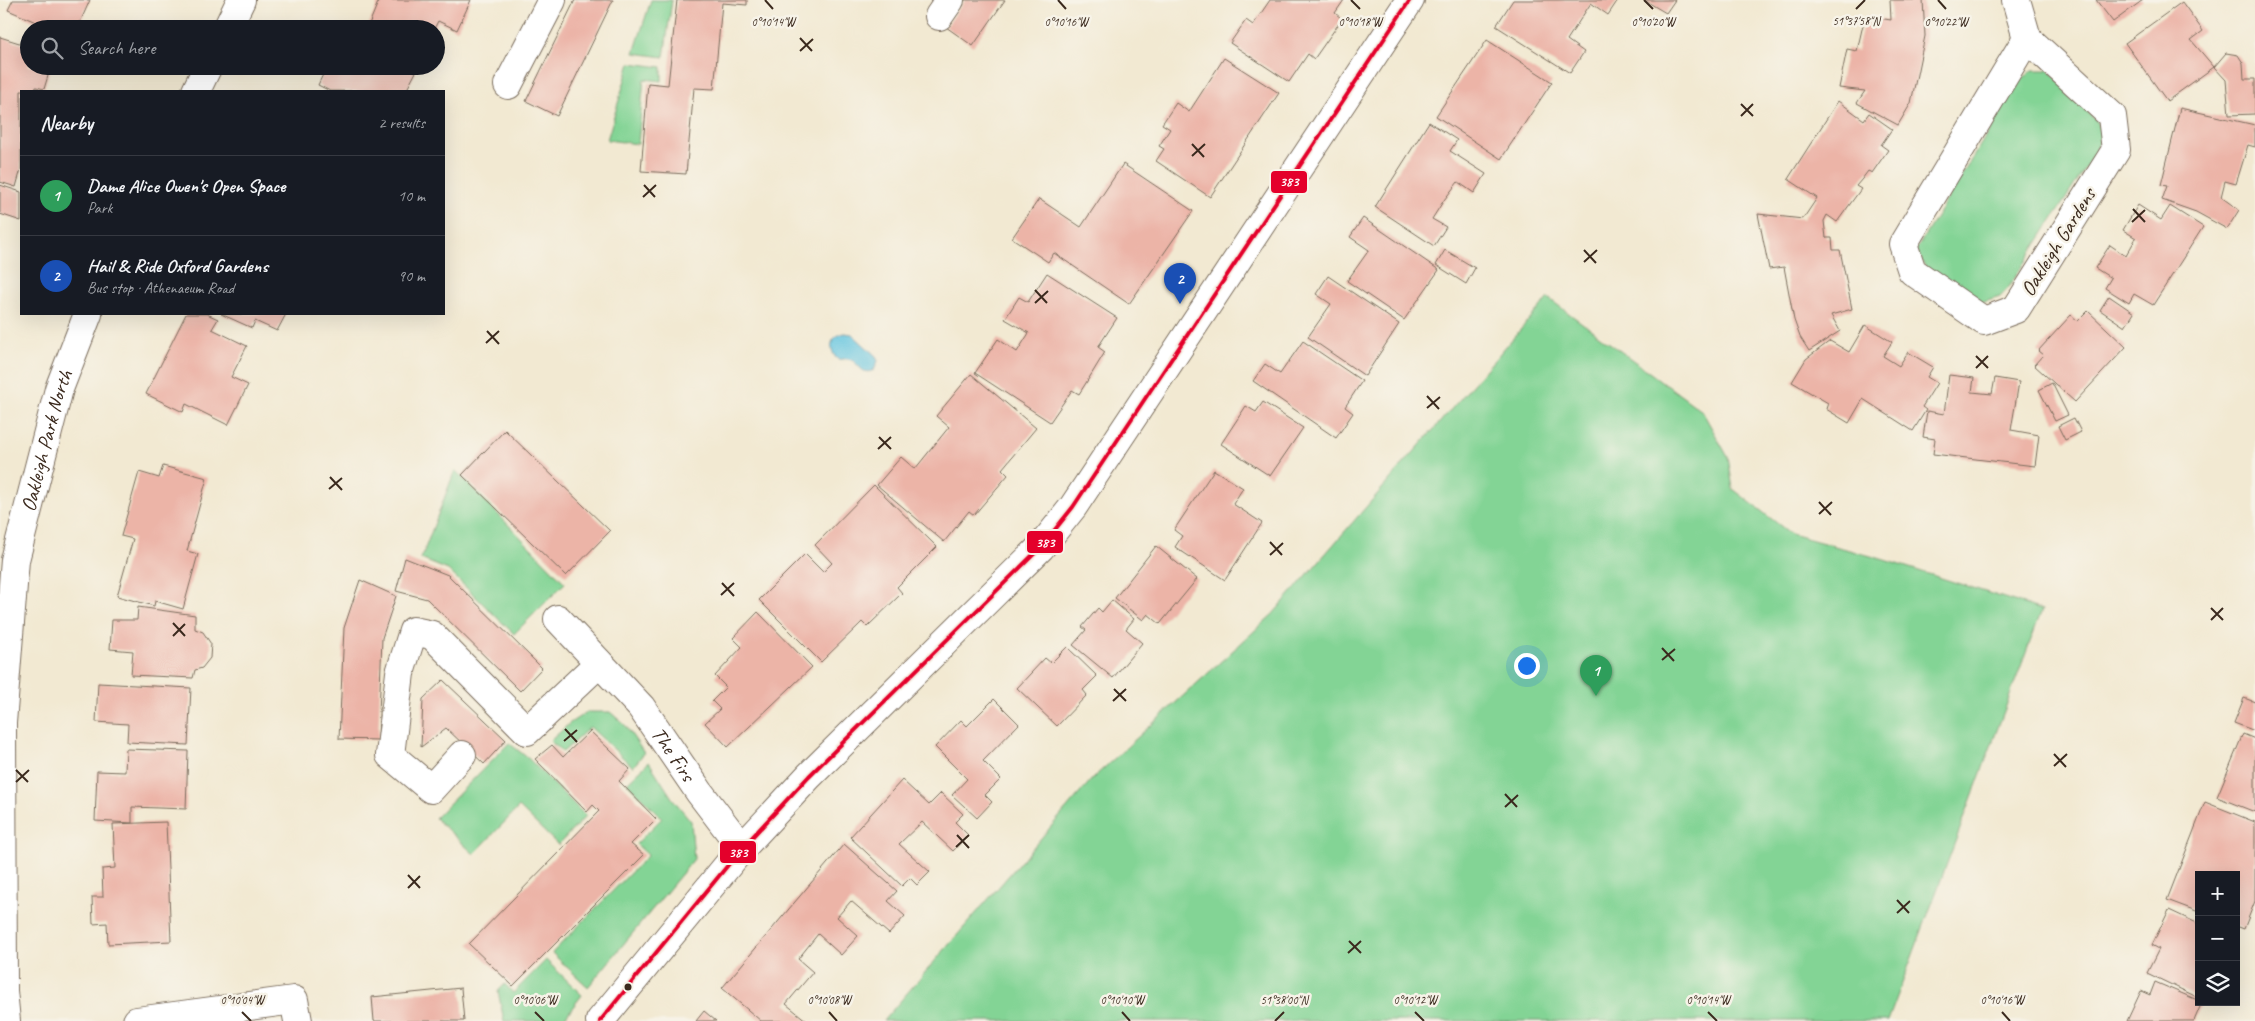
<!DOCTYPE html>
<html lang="en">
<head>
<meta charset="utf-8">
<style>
	:root { --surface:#171b24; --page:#20242c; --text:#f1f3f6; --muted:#9ea1a6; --line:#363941; --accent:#7c3aed }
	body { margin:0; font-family:Caveat,sans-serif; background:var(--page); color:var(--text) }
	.controls { position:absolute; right:15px; bottom:15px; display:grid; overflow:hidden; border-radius:0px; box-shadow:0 5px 20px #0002 }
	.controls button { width:45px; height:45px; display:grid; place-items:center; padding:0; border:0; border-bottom:1px solid var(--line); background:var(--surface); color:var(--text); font:25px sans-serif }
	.you { position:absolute; left:1526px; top:665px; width:18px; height:18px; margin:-12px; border:4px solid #fff; border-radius:50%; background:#1a73e8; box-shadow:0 0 0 8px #1a73e833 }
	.badge { display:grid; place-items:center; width:32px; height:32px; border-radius:50%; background:var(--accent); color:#fff; font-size:16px; font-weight:700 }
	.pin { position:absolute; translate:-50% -41px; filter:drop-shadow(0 1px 2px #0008) }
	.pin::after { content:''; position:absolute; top:26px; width:18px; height:15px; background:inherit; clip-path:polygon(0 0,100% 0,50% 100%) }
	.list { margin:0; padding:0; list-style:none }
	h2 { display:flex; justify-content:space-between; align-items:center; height:65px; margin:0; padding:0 20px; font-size:21px }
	h2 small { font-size:16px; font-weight:400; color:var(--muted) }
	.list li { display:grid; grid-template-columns:32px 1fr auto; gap:15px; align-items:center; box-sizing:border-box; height:80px; padding:0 20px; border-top:1px solid var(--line) }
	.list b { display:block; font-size:19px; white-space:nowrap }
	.list p { margin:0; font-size:16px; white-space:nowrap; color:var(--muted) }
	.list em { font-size:16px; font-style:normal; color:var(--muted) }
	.icon { flex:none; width:28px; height:28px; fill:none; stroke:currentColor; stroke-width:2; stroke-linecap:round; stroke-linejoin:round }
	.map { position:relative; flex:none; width:2255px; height:1021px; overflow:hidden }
	.search { position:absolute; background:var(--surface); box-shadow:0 5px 20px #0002; left:20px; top:20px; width:425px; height:55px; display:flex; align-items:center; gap:12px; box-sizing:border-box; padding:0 18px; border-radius:28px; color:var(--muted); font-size:19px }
	.panel { position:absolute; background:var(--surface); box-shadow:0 5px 20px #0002; left:20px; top:90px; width:425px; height:225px; border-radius:0px }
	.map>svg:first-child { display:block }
</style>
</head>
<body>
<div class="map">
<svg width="2255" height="1021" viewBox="0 0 2255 1021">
	<rect width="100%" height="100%" fill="#f7f3e8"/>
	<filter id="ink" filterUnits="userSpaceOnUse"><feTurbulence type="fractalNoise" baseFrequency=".02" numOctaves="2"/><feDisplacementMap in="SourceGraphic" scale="10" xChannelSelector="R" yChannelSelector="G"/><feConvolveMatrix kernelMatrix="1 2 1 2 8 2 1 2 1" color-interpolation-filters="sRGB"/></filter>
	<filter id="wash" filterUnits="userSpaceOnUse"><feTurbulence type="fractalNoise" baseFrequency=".0096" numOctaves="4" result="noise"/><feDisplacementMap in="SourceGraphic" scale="20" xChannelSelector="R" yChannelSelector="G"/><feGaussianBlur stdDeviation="1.12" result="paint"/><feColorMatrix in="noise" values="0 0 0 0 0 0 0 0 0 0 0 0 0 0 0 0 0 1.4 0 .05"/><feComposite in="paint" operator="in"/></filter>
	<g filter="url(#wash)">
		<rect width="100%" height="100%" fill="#f2e9d2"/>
		<path fill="#83d495" stroke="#5f7f5a" d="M 651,0 L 672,0 L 664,57 L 634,53 Z
			M 630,63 L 662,67 L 662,81 L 644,79 L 638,144 L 607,140 Z
			M 2032,70 L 2049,70 L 2096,121 L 2102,135 L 2095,153 L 2009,287 L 2000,297 L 1981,303 L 1928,272 L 1916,250 L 2019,82 Z
			M 1548,298 L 1702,411 L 1728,457 L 1733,489 L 1791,534 L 1878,558 L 2042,610 L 1888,1021 L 883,1021 L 1093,778 L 1273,614 Z
			M 455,470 L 565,583 L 514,634 L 448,570 L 421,559 Z
			M 587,712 L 610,712 L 625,725 L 644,753 L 633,767 L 590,727 L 563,752 L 550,741 L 570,723 Z
			M 509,743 L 529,759 L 586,816 L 558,845 L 519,807 L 474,854 L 435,818 Z
			M 649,762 L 672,798 L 691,821 L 694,859 L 588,987 L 552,953 L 648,855 L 636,844 L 662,818 L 627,783 Z
			M 546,960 L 582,995 L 562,1021 L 504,1021 L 498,991 L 505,984 L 513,993 Z"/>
		<path fill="#62c5e0" stroke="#4e787f" d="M 845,333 L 852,334 L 876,356 L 878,361 L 874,370 C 860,377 860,361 848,359 C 843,358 841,361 836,358 C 828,346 831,336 845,333 Z"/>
		<g id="blocks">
			<path fill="#ecb4a7" d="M 13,0 L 90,0 L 77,29 L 52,29 L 8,10 Z
				M 379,0 L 471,0 L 457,30 L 438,21 L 434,29 L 367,29 Z
				M 575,0 L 613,0 L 557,116 L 526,101 Z
				M 677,0 L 747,0 L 747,5 L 722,3 L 714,89 L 694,88 L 686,174 L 641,171 L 648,83 L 668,85 Z
				M 965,0 L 1005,0 L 973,46 L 946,27 Z
				M 1270,0 L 1344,0 L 1335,13 L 1342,19 L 1314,59 L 1308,54 L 1289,82 L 1230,43 L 1246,20 L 1253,25 Z
				M 1513,0 L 1618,0 L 1608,15 L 1591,3 L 1578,23 L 1567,40 L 1584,52 L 1570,73 L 1496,26 Z
				M 1644,0 L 1675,0 L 1666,13 Z
				M 1890,0 L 1923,0 L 1925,36 L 1911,103 L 1898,125 L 1857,103 L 1865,91 L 1839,88 L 1847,49 L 1857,51 L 1865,16 L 1891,20 Z
				M 2096,0 L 2143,0 L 2113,22 Z
				M 2182,2 L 2203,31 L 2191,40 L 2214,67 L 2167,101 L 2125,43 Z
				M 0,37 L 29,46 L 29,66 L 51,66 L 44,89 L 36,87 L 35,91 L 21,91 L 21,169 L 16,187 L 0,182 Z
				M 1487,40 L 1552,82 L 1501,159 L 1436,116 Z
				M 2226,53 L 2238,55 L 2243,63 L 2244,79 L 2255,79 L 2255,114 L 2229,115 L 2226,80 L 2214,67 Z
				M 1224,58 L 1279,93 L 1210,197 L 1156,161 L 1164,149 L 1159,146 L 1170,129 L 1162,124 L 1176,103 L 1189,112 Z
				M 327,66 L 405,66 L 416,72 L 406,91 L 330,91 L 318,85 Z
				M 1838,101 L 1864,120 L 1869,113 L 1892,129 L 1881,145 L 1888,150 L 1872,173 L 1868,171 L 1862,179 L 1856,186 L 1861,189 L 1837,222 L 1827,215 L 1824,221 L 1826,238 L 1832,238 L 1833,250 L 1840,250 L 1852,309 L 1831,315 L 1840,331 L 1809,351 L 1800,337 L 1794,320 L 1784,267 L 1769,269 L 1758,214 L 1803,219 L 1817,198 L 1788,179 Z
				M 2180,108 L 2255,125 L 2255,147 L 2248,145 L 2236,184 L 2225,181 L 2221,197 L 2239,210 L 2227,229 L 2196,212 L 2162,200 L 2167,186 L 2161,185 Z
				M 1429,122 L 1457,140 L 1450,151 L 1486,174 L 1474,193 L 1458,182 L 1444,200 L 1432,219 L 1446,227 L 1434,246 L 1375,207 Z
				M 1123,164 L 1193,211 L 1129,304 L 1054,253 L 1048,262 L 1012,238 L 1039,199 L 1081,227 Z
				M 0,185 L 21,192 L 21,221 L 0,214 Z
				M 2138,205 L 2161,220 L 2170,206 L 2203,227 L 2153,305 L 2134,294 L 2129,303 L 2105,288 L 2111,278 L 2095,268 L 2110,245 L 2126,256 L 2136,238 L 2123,230 Z
				M 1363,218 L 1439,270 L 1404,320 L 1347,281 L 1369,250 L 1350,237 Z
				M 1445,250 L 1475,268 L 1466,284 L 1436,265 Z
				M 1047,273 L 1117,318 L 1098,347 L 1105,352 L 1091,375 L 1079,394 L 1072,390 L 1050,422 L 975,373 L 998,339 L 1017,352 L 1029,333 L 1005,319 L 1019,297 L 1028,302 Z
				M 1328,276 L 1399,324 L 1365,376 L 1308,337 L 1331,304 L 1316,294 Z
				M 2109,296 L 2134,313 L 2125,327 L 2100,310 Z
				M 2088,311 L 2126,347 L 2075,402 L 2034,365 L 2043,355 L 2038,351 L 2071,315 L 2078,321 Z
				M 186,314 L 207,314 L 218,319 L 212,329 L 247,346 L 231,377 L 248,385 L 228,425 L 186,404 L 183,412 L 146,394 Z
				M 221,314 L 286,314 L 277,331 L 255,321 L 252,328 Z
				M 1865,325 L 1892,342 L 1883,356 L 1899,366 L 1908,352 L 1933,367 L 1927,377 L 1937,383 L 1922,407 L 1926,410 L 1913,431 L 1863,399 L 1849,423 L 1826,409 L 1828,403 L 1792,382 L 1806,359 L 1830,341 L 1849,352 Z
				M 1303,341 L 1362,381 L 1345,407 L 1353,413 L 1336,438 L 1253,381 L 1265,364 L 1280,374 Z
				M 971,374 L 1036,428 L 1002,469 L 1008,475 L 974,515 L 969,511 L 944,542 L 877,485 L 901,457 L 915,469 L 949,427 L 936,416 Z
				M 1949,375 L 1974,378 L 1972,392 L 1992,394 L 1995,378 L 2019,382 L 2011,430 L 2039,435 L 2035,466 L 1933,454 L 1935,439 L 1923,437 L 1927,411 L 1944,414 Z
				M 2052,383 L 2068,415 L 2055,421 L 2039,390 Z
				M 1263,402 L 1303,428 L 1270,476 L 1221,444 L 1246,406 L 1256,412 Z
				M 2074,418 L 2081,432 L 2065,440 L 2058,426 Z
				M 505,430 L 610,531 L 566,576 L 462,475 Z
				M 163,466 L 207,478 L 187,551 L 198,554 L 183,609 L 155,601 L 154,606 L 117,596 L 133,539 L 121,536 L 139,472 L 159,478 Z
				M 1214,470 L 1243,488 L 1233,504 L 1262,523 L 1225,580 L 1175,547 L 1182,536 L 1174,530 Z
				M 874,485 L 937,547 L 897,587 L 902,593 L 867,627 L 862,622 L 821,662 L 759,600 L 805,554 L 823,572 L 832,563 L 815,545 Z
				M 1156,546 L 1197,579 L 1160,624 L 1148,614 L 1143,620 L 1115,598 Z
				M 405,558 L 448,575 L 542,668 L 520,691 L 427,599 L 396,591 Z
				M 360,580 L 396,596 L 382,638 L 378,740 L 339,739 L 344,628 Z
				M 1112,600 L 1134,619 L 1126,629 L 1142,643 L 1113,678 L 1073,645 L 1086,630 L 1082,627 L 1098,608 L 1102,612 Z
				M 138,607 L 195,615 L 195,629 L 203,632 L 211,644 L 210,658 L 202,668 L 195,670 L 193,678 L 131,675 L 133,651 L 110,649 L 112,620 L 137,620 Z
				M 758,612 L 812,667 L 728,747 L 705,723 L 720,709 L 712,701 L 726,687 L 715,676 L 742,647 L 733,638 Z
				M 1067,647 L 1097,676 L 1083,690 L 1087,695 L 1057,726 L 1017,688 L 1045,658 L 1051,663 Z
				M 443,680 L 506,740 L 484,764 L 446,728 L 421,747 L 423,699 Z
				M 98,683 L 191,688 L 188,745 L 127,742 L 128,724 L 96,722 Z
				M 2244,698 L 2255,702 L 2255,731 L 2234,723 Z
				M 994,699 L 1019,724 L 983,761 L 1001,779 L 985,795 L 992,802 L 977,818 L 952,795 L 967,779 L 935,747 L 961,720 L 967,726 Z
				M 590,731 L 630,769 L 619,781 L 656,819 L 631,844 L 644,855 L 513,986 L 469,944 L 599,811 L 593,805 L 587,812 L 535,759 L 552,745 L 563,757 Z
				M 2243,734 L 2255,739 L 2255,812 L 2217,797 Z
				M 126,749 L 188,751 L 186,809 L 132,807 L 132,823 L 95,821 L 97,771 L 125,772 Z
				M 902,780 L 929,805 L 941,793 L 963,814 L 955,822 L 968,835 L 953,851 L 922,822 L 899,844 L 930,872 L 917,885 L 910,878 L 902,886 L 850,837 Z
				M 2205,802 L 2255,822 L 2255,901 L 2244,929 L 2236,926 L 2236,875 L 2199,875 L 2199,912 L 2167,900 Z
				M 166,822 L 171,941 L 108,944 L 107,923 L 93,924 L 92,897 L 103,897 L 102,869 L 115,868 L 113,824 Z
				M 844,844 L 897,891 L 888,901 L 905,916 L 889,934 L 851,901 L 837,917 L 858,936 L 841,955 L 818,934 L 798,959 L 813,972 L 786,1004 L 807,1021 L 761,1021 L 722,988 Z
				M 2169,910 L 2199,924 L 2199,998 L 2147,973 L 2159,949 L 2152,945 Z
				M 2155,982 L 2202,1002 L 2194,1021 L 2127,1021 L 2141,991 L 2150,995 Z
				M 461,988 L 464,1021 L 374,1021 L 372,997 Z
				M 704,1011 L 716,1021 L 696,1021 Z"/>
		</g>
	</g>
	<g filter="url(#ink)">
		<use href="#blocks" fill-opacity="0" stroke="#7b6d5d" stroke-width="1"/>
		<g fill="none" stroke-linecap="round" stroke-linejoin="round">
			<defs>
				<g id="minor">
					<path d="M 2016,0 L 2027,38"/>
					<path d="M 939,16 L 950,0"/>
					<path d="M 227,29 L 241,0"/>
					<path d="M 2027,38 L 2112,116 L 2116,150 L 2016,309 L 1984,321 L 1912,271 L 1903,244 Z"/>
					<path d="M 508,85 L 552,0"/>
					<path d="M 196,91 L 208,66"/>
					<path id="s1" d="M 558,619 L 641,707 L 700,793 L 742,848"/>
					<path d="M 462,755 L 431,789 L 390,755 L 400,673 L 413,631 L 432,635 L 527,731 L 599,663"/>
					<path id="s2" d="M 6,1021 L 3,991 L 2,723 L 15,560 L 59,389 L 88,314"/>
					<path d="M 137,1021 L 294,1000 L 298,1021"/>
					<path d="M 600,1021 L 742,848 L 809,776 L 1041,547 L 1073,507 L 1410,0"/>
				</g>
			</defs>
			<use href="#minor" stroke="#7b6d5d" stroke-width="30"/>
			<use href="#minor" stroke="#fff" stroke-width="28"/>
			<defs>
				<path id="bus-1" d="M 600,1021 L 742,848 L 809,776 L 1041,547 L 1073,507 L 1410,0"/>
			</defs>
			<use href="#bus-1" stroke="#f7f3e8" stroke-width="8"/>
			<use href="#bus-1" stroke="#e4002b" stroke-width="4"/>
		</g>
	</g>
	<path fill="none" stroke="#3b2a1e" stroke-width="2" d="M 765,0 L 773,9M 1058,0 L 1066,9M 1351,0 L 1360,9M 1644,0 L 1653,9M 1938,0 L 1946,9M 1856,9 L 1865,0M 800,38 L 812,51M 800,51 L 813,39M 1741,104 L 1753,116M 1741,116 L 1753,104M 1192,144 L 1204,157M 1192,156 L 1205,144M 644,185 L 655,197M 643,197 L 656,185M 2133,209 L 2145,222M 2132,222 L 2145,210M 1584,250 L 1596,263M 1584,262 L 1597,250M 1035,290 L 1047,303M 1035,303 L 1048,291M 487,331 L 499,344M 486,343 L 499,331M 1976,356 L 1988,368M 1976,368 L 1988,356M 1427,396 L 1439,409M 1427,408 L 1440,397M 879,437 L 891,449M 878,449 L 891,437M 330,477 L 342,490M 329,489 L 342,478M 1819,502 L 1831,515M 1819,514 L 1832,502M 1270,542 L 1282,555M 1270,555 L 1283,543M 722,583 L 734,596M 721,595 L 734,583M 2211,608 L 2223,620M 2211,620 L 2223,608M 173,623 L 185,636M 173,636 L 185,624M 1662,648 L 1674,661M 1662,660 L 1675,649M 1114,689 L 1126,701M 1113,701 L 1126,689M 565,729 L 577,742M 564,741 L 577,730M 2054,754 L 2066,767M 2054,766 L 2067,754M 16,770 L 28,782M 16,782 L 29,770M 1505,794 L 1517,807M 1505,807 L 1518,795M 957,835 L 969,848M 956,847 L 969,835M 408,875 L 420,888M 408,888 L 420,876M 1897,900 L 1909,913M 1897,913 L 1910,901M 1349,941 L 1361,953M 1348,953 L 1361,941M 242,1012 L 251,1021M 535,1012 L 544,1021M 829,1012 L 837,1021M 1122,1012 L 1130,1021M 1415,1012 L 1424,1021M 1708,1012 L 1717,1021M 2002,1012 L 2010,1021M 1275,1021 L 1284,1012"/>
	<circle fill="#3b2a1e" stroke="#f7f3e8" stroke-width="2" cx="628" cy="987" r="4.5"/>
	<g text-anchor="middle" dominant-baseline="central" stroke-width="5" stroke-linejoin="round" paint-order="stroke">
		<g font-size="21" fill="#3b2a1e" stroke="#f7f3e8">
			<text transform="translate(2058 242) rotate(-58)">Oakleigh Gardens</text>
			<text stroke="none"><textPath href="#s2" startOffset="585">Oakleigh Park North</textPath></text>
			<text stroke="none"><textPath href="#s1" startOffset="178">The Firs</textPath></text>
		</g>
	</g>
	<g font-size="12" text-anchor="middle" fill="#3b2a1e" stroke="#f7f3e8" stroke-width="5" stroke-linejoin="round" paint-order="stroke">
		<text x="1856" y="25">51°37'58"N</text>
		<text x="773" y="26">0°10'14"W</text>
		<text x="1066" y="26">0°10'16"W</text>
		<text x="1360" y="26">0°10'18"W</text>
		<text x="1653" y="26">0°10'20"W</text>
		<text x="1946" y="26">0°10'22"W</text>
		<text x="242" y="1004">0°10'04"W</text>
		<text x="535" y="1004">0°10'06"W</text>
		<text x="829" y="1004">0°10'08"W</text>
		<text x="1122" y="1004">0°10'10"W</text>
		<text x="1415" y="1004">0°10'12"W</text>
		<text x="1708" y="1004">0°10'14"W</text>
		<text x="2002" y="1004">0°10'16"W</text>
		<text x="1284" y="1004">51°38'00"N</text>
	</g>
	<g stroke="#f7f3e8" stroke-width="2">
		<rect x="1270" y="170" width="38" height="24" rx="5" fill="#e4002b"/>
		<rect x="1026" y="530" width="38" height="24" rx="5" fill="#e4002b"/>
		<rect x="719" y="840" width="38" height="24" rx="5" fill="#e4002b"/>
	</g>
	<g font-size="14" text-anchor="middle" font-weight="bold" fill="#fff">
		<text x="1289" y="186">383</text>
		<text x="1045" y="547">383</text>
		<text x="738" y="857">383</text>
	</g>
</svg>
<div class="controls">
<button>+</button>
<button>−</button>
<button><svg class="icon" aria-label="layers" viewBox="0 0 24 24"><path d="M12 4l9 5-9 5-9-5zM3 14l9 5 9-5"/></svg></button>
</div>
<div class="you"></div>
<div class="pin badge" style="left:1596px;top:696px;background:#2e9e5b">1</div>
<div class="pin badge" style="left:1180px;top:304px;background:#1a4fb4">2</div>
<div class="search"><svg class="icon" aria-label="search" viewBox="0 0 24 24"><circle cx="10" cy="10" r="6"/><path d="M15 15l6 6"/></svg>Search here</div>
<section class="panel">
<h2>Nearby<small>2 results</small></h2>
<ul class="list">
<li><span class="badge" style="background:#2e9e5b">1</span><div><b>Dame Alice Owen's Open Space</b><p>Park</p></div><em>10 m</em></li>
<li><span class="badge" style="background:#1a4fb4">2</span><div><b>Hail &amp; Ride Oxford Gardens</b><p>Bus stop · Athenaeum Road</p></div><em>90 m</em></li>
</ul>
</section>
</div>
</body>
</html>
